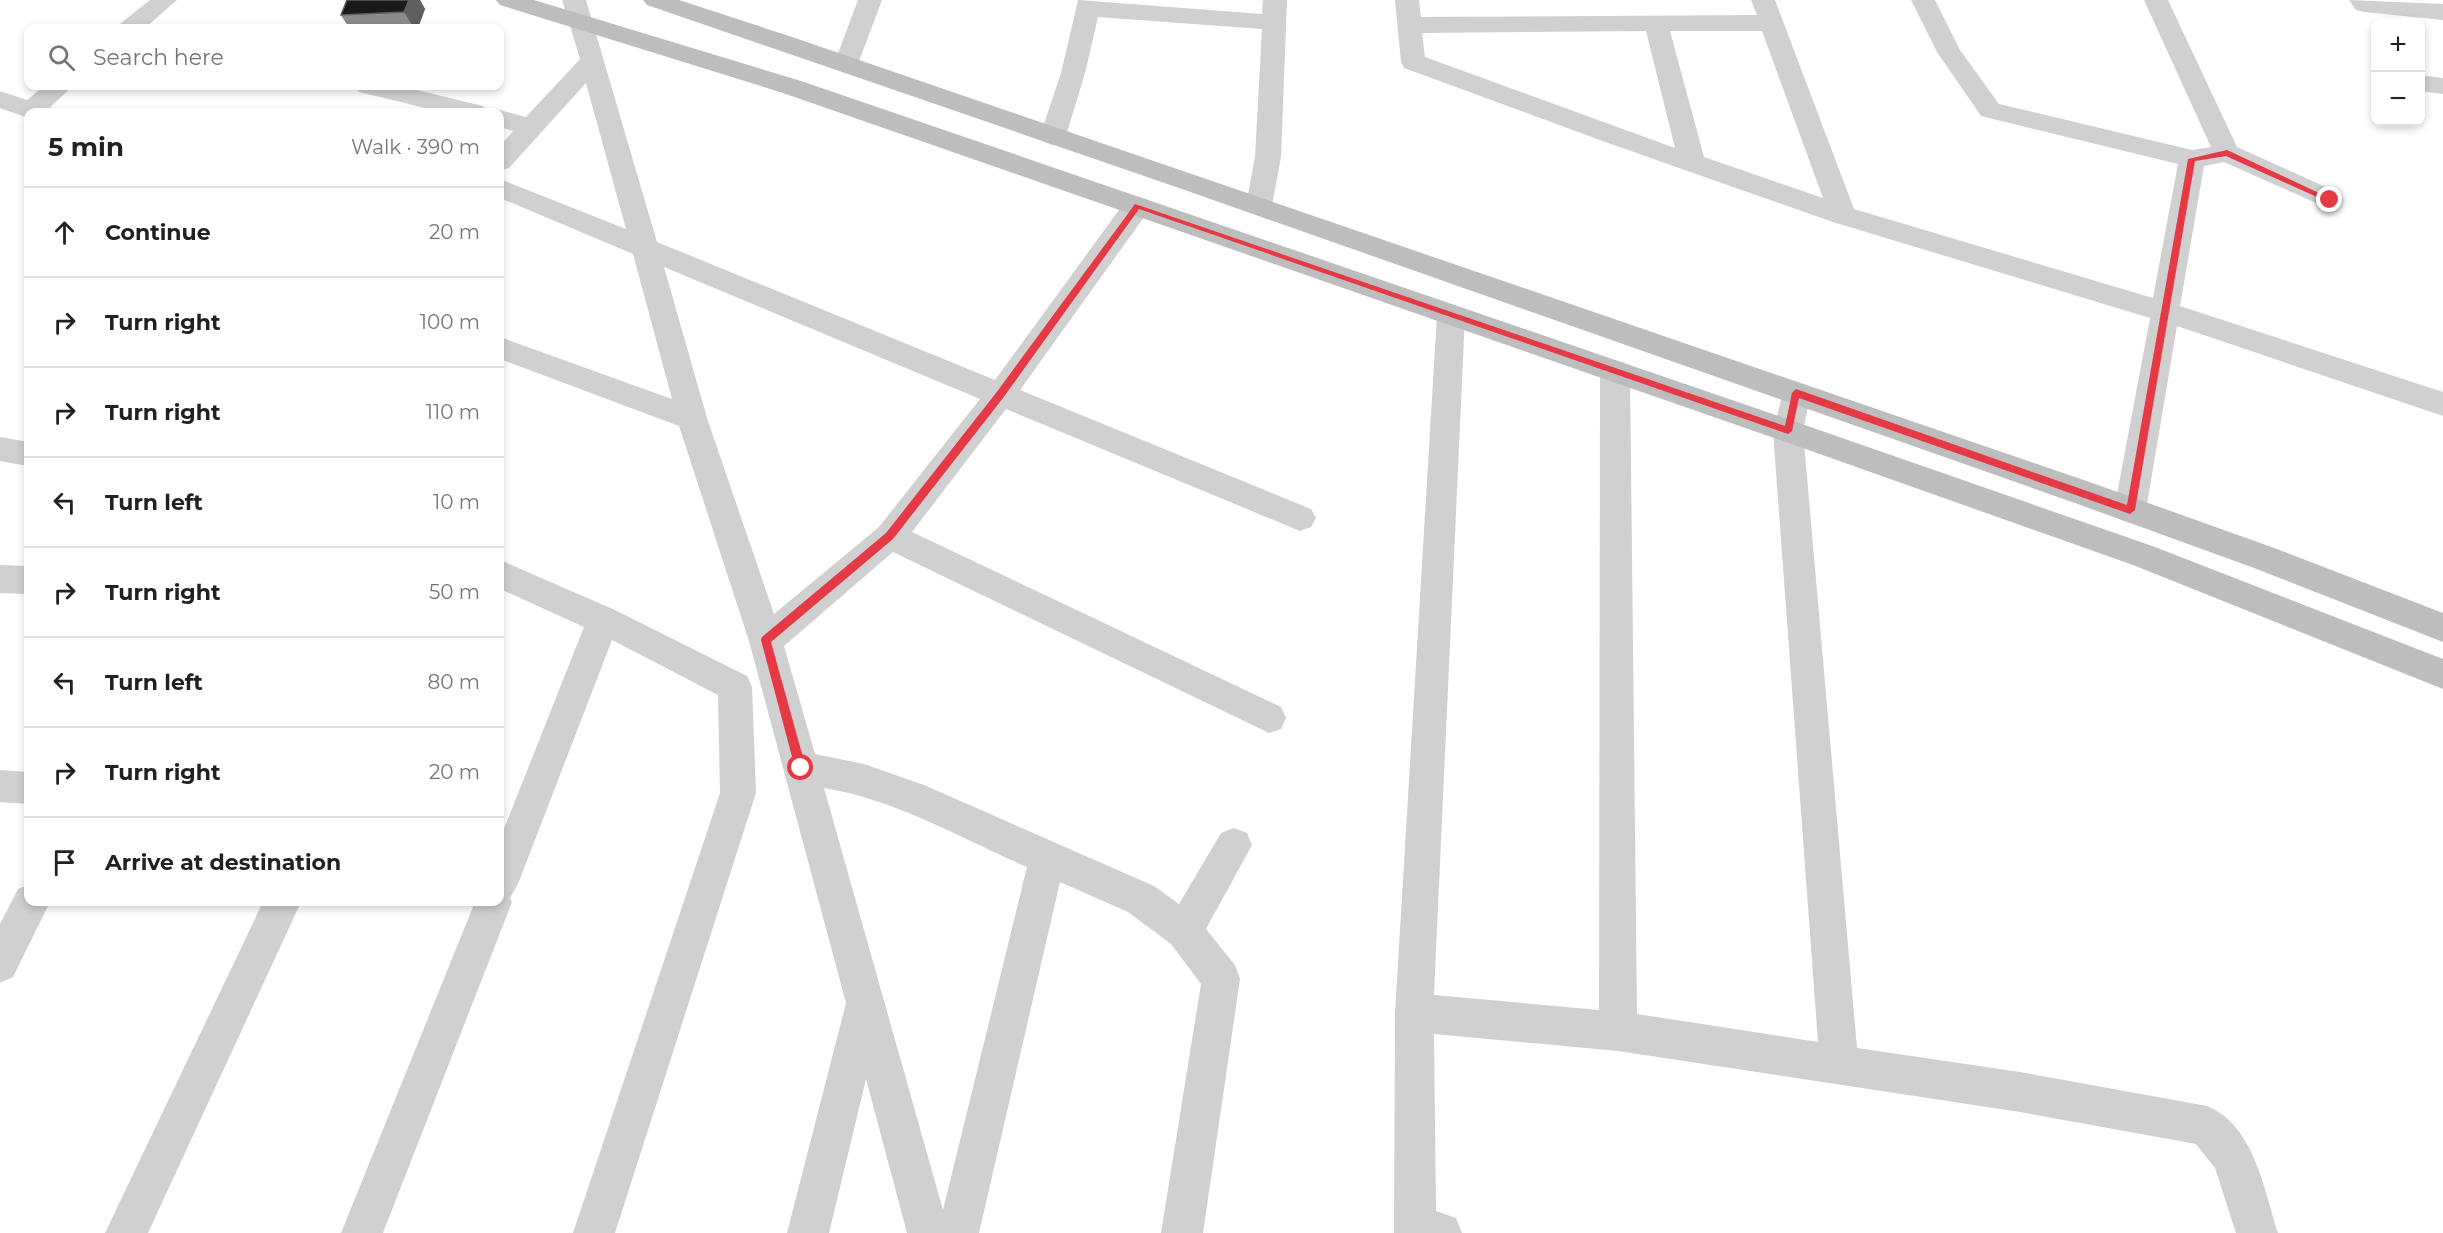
<!DOCTYPE html>
<html lang="en">
<head>
<meta charset="utf-8">
<style>
	:root { --surface:#fff; --page:#f6f6f6; --text:#202124; --muted:#757577; --line:#e0e0e0 }
	body { margin:0; font-family:Montserrat,sans-serif; background:var(--page); color:var(--text) }
	.controls { position:absolute; right:18px; top:18px; display:grid; overflow:hidden; border-radius:12px; box-shadow:0 3px 9px #0003 }
	.controls button { width:54px; height:54px; display:grid; place-items:center; padding:0; border:0; border-bottom:2px solid var(--line); background:var(--surface); color:var(--text); font:30px sans-serif }
	.stop { position:absolute; width:18px; height:18px; margin:-14px; border:4px solid #e63946; border-radius:50%; background:#fff }
	.stop.end { background:#e63946; border-color:#fff; box-shadow:0 2px 6px #0008 }
	.list { margin:0; padding:0; list-style:none }
	h2 { display:flex; justify-content:space-between; align-items:center; height:78px; margin:0; padding:0 24px; font-size:26px }
	h2 small { font-size:20px; font-weight:400; color:var(--muted) }
	.list li { display:grid; grid-template-columns:39px 1fr auto; gap:18px; align-items:center; box-sizing:border-box; height:90px; padding:0 24px; border-top:2px solid var(--line) }
	.list b { display:block; font-size:22px; white-space:nowrap }
	.list em { font-size:20px; font-style:normal; color:var(--muted) }
	.icon { flex:none; width:33px; height:33px; fill:none; stroke:currentColor; stroke-width:2; stroke-linecap:round; stroke-linejoin:round }
	.map { position:relative; flex:none; width:2443px; height:1233px; overflow:hidden }
	.search { position:absolute; background:var(--surface); box-shadow:0 3px 9px #0003; left:24px; top:24px; width:480px; height:66px; display:flex; align-items:center; gap:15px; box-sizing:border-box; padding:0 21px; border-radius:12px; color:var(--muted); font-size:22px }
	.panel { position:absolute; background:var(--surface); box-shadow:0 3px 9px #0003; left:24px; top:108px; width:480px; height:798px; border-radius:12px }
	.map>svg:first-child { display:block }
</style>
</head>
<body>
<div class="map">
<svg width="2443" height="1233" viewBox="0 0 2443 1233">
	<rect width="100%" height="100%" fill="#fff"/>
	<g fill="none" stroke-linecap="round" stroke-linejoin="round">
		<path fill="#d0d0d0" fill-rule="evenodd" d="M 150,0 L 177,0 L 145,28 L 118,28 L 121,23 Z
			M 562,0 L 586,0 L 657,242 L 995,380 L 1127,199 L 1137,197 L 1147,199 L 1150,206 L 1147,213 L 1020,390 L 1311,509 L 1316,518 L 1311,527 L 1300,531 L 1006,409 L 912,532 L 1281,707 L 1286,718 L 1281,729 L 1269,733 L 893,552 L 784,646 L 815,754 L 864,764 L 924,785 L 1154,886 L 1179,904 L 1221,833 L 1234,828 L 1247,833 L 1252,845 L 1206,929 L 1235,965 L 1240,979 L 1203,1233 L 1161,1233 L 1201,984 L 1171,944 L 1128,912 L 1060,882 L 979,1233 L 907,1233 L 866,1079 L 829,1233 L 787,1233 L 846,1003 L 749,641 L 679,426 L 500,359 L 500,337 L 672,399 L 633,254 L 500,198 L 500,179 L 626,229 L 586,83 L 509,168 L 500,171 L 500,146 L 513,131 L 500,127 L 500,112 L 493,112 L 500,110 L 526,117 L 580,59 ZM 664,267 L 980,399 L 879,527 L 774,614 L 707,418 ZM 824,788 C 897,800 960,838 1027,867 L 943,1210 Z
			M 858,0 L 882,0 L 858,64 L 855,70 L 846,72 L 837,70 L 834,64 Z
			M 1078,0 L 1262,14 L 1263,0 L 1287,0 L 1281,157 L 1272,205 L 1269,212 L 1259,214 L 1249,212 L 1246,205 L 1255,157 L 1262,29 L 1098,17 L 1085,73 L 1066,136 L 1062,142 L 1053,145 L 1044,142 L 1040,136 L 1061,73 Z
			M 1395,0 L 1419,0 L 1421,17 L 1757,15 L 1751,0 L 1775,0 L 1854,209 L 2153,298 L 2178,164 L 1981,116 L 1937,52 L 1911,0 L 1935,0 L 1960,50 L 1999,104 L 2192,150 L 2211,147 L 2144,0 L 2168,0 L 2237,147 L 2339,193 L 2343,200 L 2339,207 L 2330,209 L 2224,162 L 2204,166 L 2180,306 L 2443,392 L 2443,416 L 2177,326 L 2146,510 L 2141,519 L 2130,523 L 2119,519 L 2114,510 L 2150,318 L 1833,222 L 1608,143 L 1404,68 L 1401,62 ZM 1646,31 L 1675,148 L 1425,57 L 1422,33 ZM 1670,31 L 1762,31 L 1823,198 L 1704,157 Z
			M 2349,0 L 2443,4 L 2443,20 L 2364,12 L 2356,10 Z
			M 2420,75 L 2443,78 L 2443,94 L 2420,91 Z
			M 44,86 L 73,86 L 50,107 L 52,112 L 28,112 L 28,118 L 0,108 L 0,91 L 27,100 Z
			M 355,86 L 400,86 L 483,106 L 487,112 L 442,112 L 359,92 Z
			M 1451,304 L 1461,308 L 1465,315 L 1434,995 L 1599,1010 L 1600,371 L 1605,363 L 1615,360 L 1625,363 L 1630,371 L 1637,1014 L 1818,1042 L 1773,431 L 1785,385 L 1796,382 L 1807,385 L 1811,393 L 1803,431 L 1857,1048 L 2020,1072 L 2207,1106 C 2254,1125 2264,1189 2278,1233 L 2236,1233 L 2215,1168 L 2196,1144 L 2020,1112 L 1618,1051 L 1434,1034 L 1436,1211 L 1456,1218 L 1462,1233 L 1394,1233 L 1395,1013 L 1437,315 L 1441,308 Z
			M 0,437 L 28,442 L 28,466 L 0,461 Z
			M 500,560 L 615,610 L 747,676 L 752,687 L 756,793 L 615,1233 L 573,1233 L 720,793 L 718,695 L 612,640 L 518,884 L 510,898 L 512,902 L 383,1233 L 341,1233 L 475,902 L 500,902 L 500,839 L 584,627 L 500,589 Z
			M 0,565 L 28,566 L 28,594 L 0,593 Z
			M 0,770 L 28,772 L 28,804 L 0,802 Z
			M 28,885 L 28,902 L 50,902 L 13,977 L 0,983 L 0,924 L 18,889 Z
			M 263,902 L 301,902 L 148,1233 L 105,1233 Z"/>
		<path fill="#bdbdbd" fill-rule="evenodd" d="M 496,0 L 534,0 L 801,81 L 1799,423 L 2155,547 L 2443,659 L 2443,689 L 2133,565 L 1777,439 L 783,93 L 500,5 Z
			M 643,0 L 679,0 L 798,39 L 2098,485 L 2277,549 L 2443,613 L 2443,642 L 2254,568 L 2075,503 L 1182,189 L 647,5 Z"/>
	</g>
	<path fill="#8c8c8c" d="M 347,0 L 420,0 L 425,9 L 418,28 L 349,28 L 341,15 Z"/>
	<path fill="#5f5f5f" d="M 409,0 L 420,0 L 425,9 L 418,28 L 414,28 L 404,12 Z"/>
	<path fill="#1a1a1a" stroke="#5f5f5f" stroke-width="1.5" d="M 347,0 L 409,0 L 404,12 L 341,15 Z"/>
	<path fill="#e63946" d="M 2227,150 L 2334,200 L 2328,202 L 2226,156 L 2195,161 L 2135,510 L 2130,514 L 1799,398 L 1792,431 L 1788,434 L 1139,209 L 1003,398 L 893,539 L 771,642 L 806,768 L 801,773 L 795,768 L 761,640 L 762,637 L 886,533 L 996,393 L 1135,204 L 1785,426 L 1792,393 L 1796,389 L 2127,505 L 2188,159 Z"/>
</svg>
<div class="controls">
<button>+</button>
<button>−</button>
</div>
<div class="stop" style="left:801px;top:768px"></div>
<div class="stop end" style="left:2330px;top:200px"></div>
<div class="search"><svg class="icon" aria-label="search" viewBox="0 0 24 24"><circle cx="10" cy="10" r="6"/><path d="M15 15l6 6"/></svg>Search here</div>
<section class="panel">
<h2>5 min<small>Walk · 390 m</small></h2>
<ul class="list">
<li><svg class="icon" aria-label="ahead" viewBox="0 0 24 24"><path d="M12 20V5M6 11l6-6 6 6"/></svg><div><b>Continue</b></div><em>20 m</em></li>
<li><svg class="icon" aria-label="right" viewBox="0 0 24 24"><path d="M7 20v-9h11M14 6l5 5-5 5"/></svg><div><b>Turn right</b></div><em>100 m</em></li>
<li><svg class="icon" aria-label="right" viewBox="0 0 24 24"><path d="M7 20v-9h11M14 6l5 5-5 5"/></svg><div><b>Turn right</b></div><em>110 m</em></li>
<li><svg class="icon" aria-label="left" viewBox="0 0 24 24"><path d="M17 20v-9H6M10 6l-5 5 5 5"/></svg><div><b>Turn left</b></div><em>10 m</em></li>
<li><svg class="icon" aria-label="right" viewBox="0 0 24 24"><path d="M7 20v-9h11M14 6l5 5-5 5"/></svg><div><b>Turn right</b></div><em>50 m</em></li>
<li><svg class="icon" aria-label="left" viewBox="0 0 24 24"><path d="M17 20v-9H6M10 6l-5 5 5 5"/></svg><div><b>Turn left</b></div><em>80 m</em></li>
<li><svg class="icon" aria-label="right" viewBox="0 0 24 24"><path d="M7 20v-9h11M14 6l5 5-5 5"/></svg><div><b>Turn right</b></div><em>20 m</em></li>
<li><svg class="icon" aria-label="arrive" viewBox="0 0 24 24"><path d="M6 21V4h12l-3 4 3 4H6"/></svg><div><b>Arrive at destination</b></div></li>
</ul>
</section>
</div>
</body>
</html>
